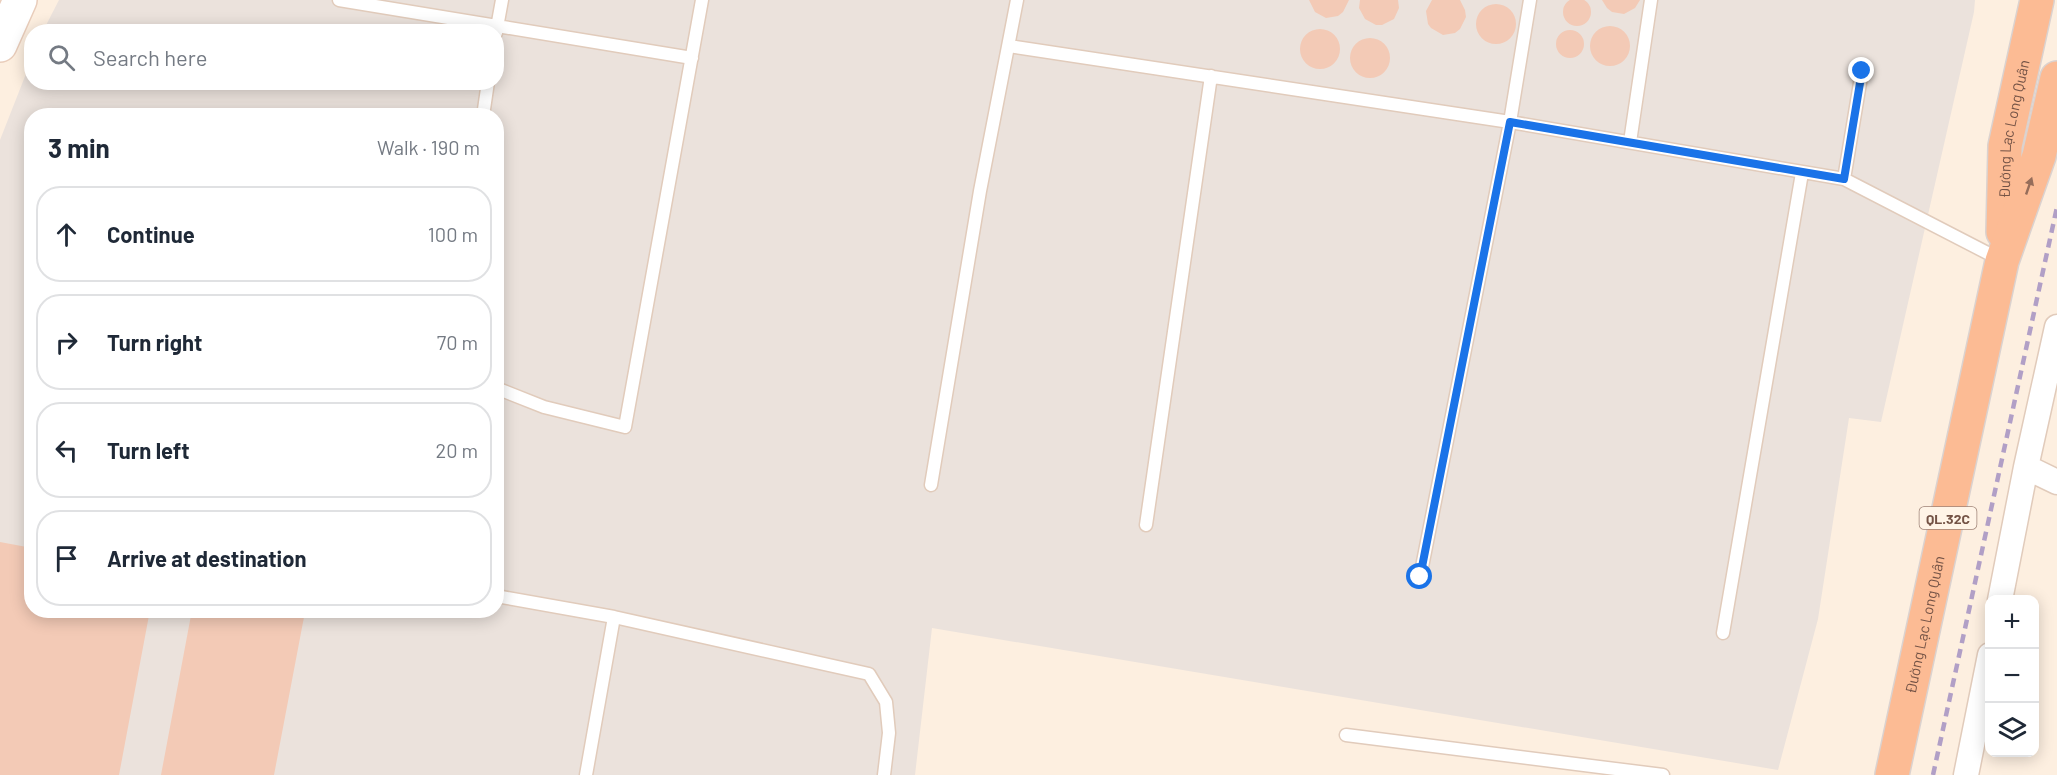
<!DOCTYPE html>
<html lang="en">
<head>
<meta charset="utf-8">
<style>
	:root { --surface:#fff; --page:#f6f6f7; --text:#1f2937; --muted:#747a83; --line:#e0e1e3 }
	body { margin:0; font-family:Barlow,sans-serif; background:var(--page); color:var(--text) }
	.controls { position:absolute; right:18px; bottom:18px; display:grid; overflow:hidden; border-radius:12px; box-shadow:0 3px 15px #0003 }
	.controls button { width:54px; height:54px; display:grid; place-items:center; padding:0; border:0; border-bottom:2px solid var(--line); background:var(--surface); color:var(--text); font:30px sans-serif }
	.stop { position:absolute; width:18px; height:18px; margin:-14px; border:4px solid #1a73e8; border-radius:50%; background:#fff }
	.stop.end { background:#1a73e8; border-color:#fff; box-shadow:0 2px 6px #0008 }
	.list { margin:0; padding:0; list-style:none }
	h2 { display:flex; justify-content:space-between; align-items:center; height:78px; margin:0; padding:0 24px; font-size:26px }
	h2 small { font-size:20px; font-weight:400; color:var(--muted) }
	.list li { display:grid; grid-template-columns:39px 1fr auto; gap:18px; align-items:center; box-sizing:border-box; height:96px; margin:0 12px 12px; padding:0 12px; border:2px solid var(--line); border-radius:24px }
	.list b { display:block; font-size:22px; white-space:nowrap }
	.list em { font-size:20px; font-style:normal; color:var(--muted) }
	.icon { flex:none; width:33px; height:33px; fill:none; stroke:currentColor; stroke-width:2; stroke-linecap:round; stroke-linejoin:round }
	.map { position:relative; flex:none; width:2057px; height:775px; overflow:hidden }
	.search { position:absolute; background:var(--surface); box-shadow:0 3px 15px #0003; left:24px; top:24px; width:480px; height:66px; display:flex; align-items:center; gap:15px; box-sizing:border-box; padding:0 21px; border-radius:24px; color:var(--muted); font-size:22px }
	.panel { position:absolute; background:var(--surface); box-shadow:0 3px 15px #0003; left:24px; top:108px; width:480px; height:510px; border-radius:24px }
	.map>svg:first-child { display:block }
</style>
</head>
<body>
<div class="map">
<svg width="2057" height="775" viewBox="0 0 2057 775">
	<rect width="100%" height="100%" fill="#fdefe0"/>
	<path fill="#ebe2dc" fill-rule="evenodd" d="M 59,0 L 1975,0 L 1974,12 L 1881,422 L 1849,418 L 1818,619 L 1778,770 L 932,628 L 915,775 L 0,775 L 0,140 L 31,61 L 32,82 L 496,82 L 496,32 L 43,31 ZM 32,116 L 496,116 L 496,610 L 32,610 Z"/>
	<path fill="#f3cab6" d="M1563 12a14 14 0 1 1 28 0a14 14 0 1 1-28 0Z
		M 1309,0 L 1349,0 L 1343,12 L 1338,16 L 1326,18 L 1315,12 Z
		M 1360,0 L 1398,0 L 1399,8 L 1394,19 L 1382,25 L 1376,25 L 1365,19 L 1359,8 Z
		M 1432,0 L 1460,0 L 1465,10 L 1466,17 L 1460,29 L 1455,33 L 1443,35 L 1431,28 L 1428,24 L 1426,11 Z
		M 1602,0 L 1640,0 L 1635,8 L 1624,14 L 1612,12 L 1607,8 Z
		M1476 24a20 20 0 1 1 40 0a20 20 0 1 1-40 0Z
		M1590 46a20 20 0 1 1 40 0a20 20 0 1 1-40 0Z
		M1300 49a20 20 0 1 1 40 0a20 20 0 1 1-40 0Z
		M1556 44a14 14 0 1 1 28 0a14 14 0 1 1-28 0Z
		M1350 58a20 20 0 1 1 40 0a20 20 0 1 1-40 0Z
		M 0,542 L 32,548 L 32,610 L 150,610 L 119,775 L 0,775 Z
		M 192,610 L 272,610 L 304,617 L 274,775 L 161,775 Z"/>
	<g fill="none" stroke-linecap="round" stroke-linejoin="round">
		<defs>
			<path id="service" d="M 339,0 L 692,58
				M 496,33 L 502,0
				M 1009,46 L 1510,122 L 1844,179 L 2001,260
				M 483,116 L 488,82
				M 1630,142 L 1651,0
				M 1844,179 L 1862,71
				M 496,388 L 544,407 L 625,427 L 702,0
				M 931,485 L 980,191 L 1017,0
				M 1146,525 L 1211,76
				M 1420,577 L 1510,122 L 1530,0
				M 496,596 L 614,617 L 869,674 L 886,702 L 889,733 L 884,775
				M 1723,633 L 1802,173
				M 1346,735 L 1663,775
				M 586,775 L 614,617"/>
			<path id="minor" d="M 2026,467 L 2057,482
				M 2000,600 L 2026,467 L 2057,327
				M 1966,775 L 1990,655"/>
			<path id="secondary" d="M 0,45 L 20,0"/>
			<g id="trunk">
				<path id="s1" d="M 2003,232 L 2005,146 L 2037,0"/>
				<path id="s2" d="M 1892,775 L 2002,261 L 2039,156 L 2057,78"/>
			</g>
		</defs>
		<use href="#service" stroke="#e1cbbb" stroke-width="15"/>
		<use href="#minor" stroke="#e1cbbb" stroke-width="27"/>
		<use href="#secondary" stroke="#e9cdbb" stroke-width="36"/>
		<use href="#trunk" stroke="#dbd2cf" stroke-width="36"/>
		<use href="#service" stroke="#fff" stroke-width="12"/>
		<use href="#minor" stroke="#fff" stroke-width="24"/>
		<use href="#secondary" stroke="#fff" stroke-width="33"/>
		<use href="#trunk" stroke="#fcbb94" stroke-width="33"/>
		<path stroke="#b19fc6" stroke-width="4.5" stroke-dasharray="9 6" stroke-linecap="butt" d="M 1933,775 L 2057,207"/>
	</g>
	<defs><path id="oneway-solid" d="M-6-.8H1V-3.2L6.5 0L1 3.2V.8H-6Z" transform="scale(1.5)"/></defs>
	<use fill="#966d5a" href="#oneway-solid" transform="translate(2029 186) rotate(-71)"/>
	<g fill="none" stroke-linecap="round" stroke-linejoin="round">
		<path stroke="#1a73e8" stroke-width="8" d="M 1420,577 L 1510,122 L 1844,179 L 1862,71"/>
	</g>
	<g text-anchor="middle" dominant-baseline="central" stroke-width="4.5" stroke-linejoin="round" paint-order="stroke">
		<rect fill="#fff4e7" stroke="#9e8376" stroke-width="1.5" x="1919.5" y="507" width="57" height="22" rx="4.5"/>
		<g font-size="14" font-weight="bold" fill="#745346">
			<text x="1948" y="518">QL.32C</text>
		</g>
		<g font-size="15" fill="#745346" stroke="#fff4e7">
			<text stroke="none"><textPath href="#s1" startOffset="104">Đường Lạc Long Quân</textPath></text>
			<text stroke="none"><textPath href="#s2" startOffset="154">Đường Lạc Long Quân</textPath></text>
		</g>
	</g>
</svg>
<div class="controls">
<button>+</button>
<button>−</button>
<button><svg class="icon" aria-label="layers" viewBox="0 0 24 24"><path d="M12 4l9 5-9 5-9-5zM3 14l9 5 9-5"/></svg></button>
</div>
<div class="stop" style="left:1420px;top:577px"></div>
<div class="stop end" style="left:1862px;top:71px"></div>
<div class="search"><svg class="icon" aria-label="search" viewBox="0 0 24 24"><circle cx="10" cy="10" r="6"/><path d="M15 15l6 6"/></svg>Search here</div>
<section class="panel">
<h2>3 min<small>Walk · 190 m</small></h2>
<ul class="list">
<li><svg class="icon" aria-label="ahead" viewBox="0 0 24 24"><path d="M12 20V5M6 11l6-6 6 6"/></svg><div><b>Continue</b></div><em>100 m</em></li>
<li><svg class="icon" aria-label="right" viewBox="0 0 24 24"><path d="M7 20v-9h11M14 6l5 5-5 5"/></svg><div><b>Turn right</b></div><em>70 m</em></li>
<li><svg class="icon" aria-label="left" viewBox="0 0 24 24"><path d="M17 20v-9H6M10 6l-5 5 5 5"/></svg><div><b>Turn left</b></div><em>20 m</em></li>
<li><svg class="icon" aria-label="arrive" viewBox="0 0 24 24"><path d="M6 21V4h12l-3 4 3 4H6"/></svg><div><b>Arrive at destination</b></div></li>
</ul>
</section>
</div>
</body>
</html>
